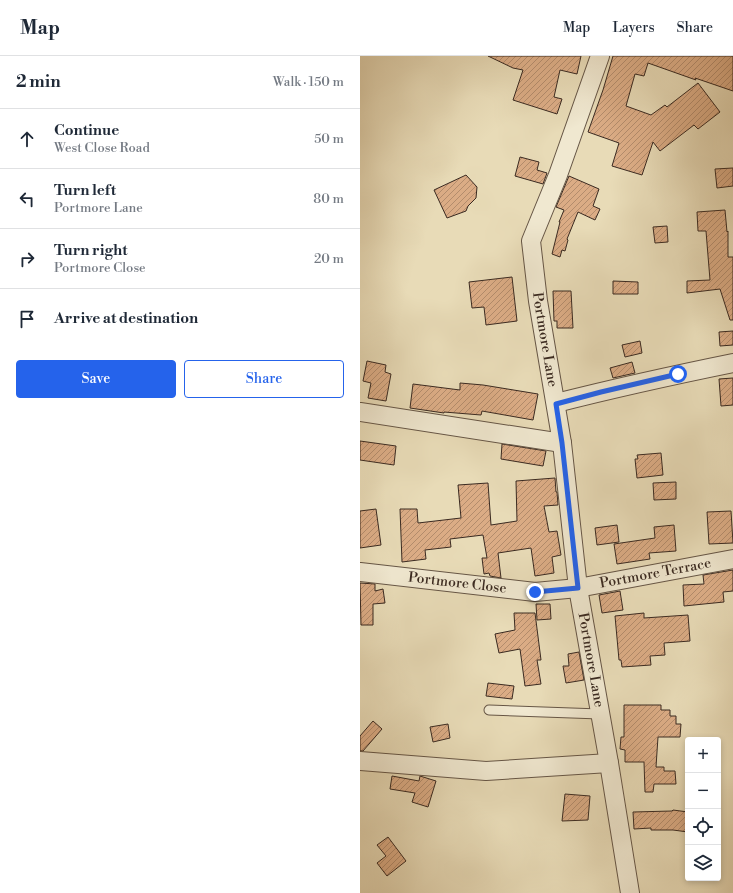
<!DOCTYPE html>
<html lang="en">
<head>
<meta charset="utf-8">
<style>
	:root { --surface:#fff; --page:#f2f2f3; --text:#1f2937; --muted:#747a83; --line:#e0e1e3; --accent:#2563eb }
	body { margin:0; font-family:"Libre Bodoni",serif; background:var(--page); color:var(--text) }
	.controls { position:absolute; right:12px; bottom:12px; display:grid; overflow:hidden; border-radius:4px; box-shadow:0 2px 6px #0003 }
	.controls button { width:36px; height:36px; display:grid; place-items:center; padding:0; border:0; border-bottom:1px solid var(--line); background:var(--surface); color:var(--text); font:20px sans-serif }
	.stop { position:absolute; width:12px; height:12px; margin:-9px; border:3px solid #2563eb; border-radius:50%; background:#fff }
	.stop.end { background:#2563eb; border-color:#fff; box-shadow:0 1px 4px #0008 }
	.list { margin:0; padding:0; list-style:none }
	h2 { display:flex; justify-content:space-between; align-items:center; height:52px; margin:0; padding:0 16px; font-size:17px }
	h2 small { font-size:13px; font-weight:400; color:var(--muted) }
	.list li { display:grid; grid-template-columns:26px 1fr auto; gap:12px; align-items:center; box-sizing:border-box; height:60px; padding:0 16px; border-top:1px solid var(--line) }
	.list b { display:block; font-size:15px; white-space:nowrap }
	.list p { margin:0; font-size:13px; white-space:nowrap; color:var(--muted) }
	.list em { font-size:13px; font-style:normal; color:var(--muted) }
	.actions { display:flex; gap:8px; padding:12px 16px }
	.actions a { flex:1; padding:9px 0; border:1px solid var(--accent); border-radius:4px; text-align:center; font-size:14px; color:var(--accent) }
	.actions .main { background:var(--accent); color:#fff }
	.icon { flex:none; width:22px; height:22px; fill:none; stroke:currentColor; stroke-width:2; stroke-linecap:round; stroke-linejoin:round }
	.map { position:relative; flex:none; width:373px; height:837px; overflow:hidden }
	header { display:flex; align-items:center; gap:24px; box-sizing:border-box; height:56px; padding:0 20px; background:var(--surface); border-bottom:1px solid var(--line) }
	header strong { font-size:19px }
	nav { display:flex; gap:22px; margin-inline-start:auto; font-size:14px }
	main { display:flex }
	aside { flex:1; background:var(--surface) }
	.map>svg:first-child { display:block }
</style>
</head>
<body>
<header>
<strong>Map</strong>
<nav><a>Map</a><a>Layers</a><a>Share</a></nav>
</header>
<main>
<aside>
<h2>2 min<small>Walk · 150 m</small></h2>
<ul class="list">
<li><svg class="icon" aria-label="ahead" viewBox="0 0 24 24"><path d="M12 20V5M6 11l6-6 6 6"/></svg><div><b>Continue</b><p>West Close Road</p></div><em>50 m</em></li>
<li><svg class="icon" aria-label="left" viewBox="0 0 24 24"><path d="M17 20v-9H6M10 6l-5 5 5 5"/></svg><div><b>Turn left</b><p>Portmore Lane</p></div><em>80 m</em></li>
<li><svg class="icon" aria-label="right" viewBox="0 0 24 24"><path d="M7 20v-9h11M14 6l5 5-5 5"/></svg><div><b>Turn right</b><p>Portmore Close</p></div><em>20 m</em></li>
<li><svg class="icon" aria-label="arrive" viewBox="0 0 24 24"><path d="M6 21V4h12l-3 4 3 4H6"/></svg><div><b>Arrive at destination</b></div></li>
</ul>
<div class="actions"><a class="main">Save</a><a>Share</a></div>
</aside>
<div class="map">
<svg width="373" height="837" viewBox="0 0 373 837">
	<defs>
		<pattern id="building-hatch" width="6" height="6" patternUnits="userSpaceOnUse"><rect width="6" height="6" fill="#dbac85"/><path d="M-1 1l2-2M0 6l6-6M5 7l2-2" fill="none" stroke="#b38c6c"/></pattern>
	</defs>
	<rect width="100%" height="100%" fill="#e8dbb7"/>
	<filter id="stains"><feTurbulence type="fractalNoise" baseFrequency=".005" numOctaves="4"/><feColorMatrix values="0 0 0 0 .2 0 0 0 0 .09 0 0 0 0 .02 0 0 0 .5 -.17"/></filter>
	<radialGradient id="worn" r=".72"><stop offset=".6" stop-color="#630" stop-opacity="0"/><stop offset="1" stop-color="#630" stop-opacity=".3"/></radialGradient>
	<path fill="url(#building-hatch)" stroke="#3a2a21" d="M 128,0 L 221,0 L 217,18 L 200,14 L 194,41 L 202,43 L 197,58 L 153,44 L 163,14 L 153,12 Z
		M 253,0 L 373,0 L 373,35 L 335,22 L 336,24 L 288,7 L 284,20 L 275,18 L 266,50 L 291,59 L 305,49 L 307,51 L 338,27 L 360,56 L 338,73 L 334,69 L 300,95 L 293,86 L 282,119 L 252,110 L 259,87 L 228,76 L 243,34 Z
		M 160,101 L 179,106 L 177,114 L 187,117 L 183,128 L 155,120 Z
		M 373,112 L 373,130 L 357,132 L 355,113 Z
		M 106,119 L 117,131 L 116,142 L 108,150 L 106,155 L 87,162 L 74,134 Z
		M 209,120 L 239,133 L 233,150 L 240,153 L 235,164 L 218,156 L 207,183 L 208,184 L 205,195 L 202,194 L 200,201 L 192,198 L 200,166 L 199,166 L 204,154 L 196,151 Z
		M 365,154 L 367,176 L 368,175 L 368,201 L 373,201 L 373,264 L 370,264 L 360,233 L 327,237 L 327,225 L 350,224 L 346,175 L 338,175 L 337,156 Z
		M 307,170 L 308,186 L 295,187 L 293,171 Z
		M 152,221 L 157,265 L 126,269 L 124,251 L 112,252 L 109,226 Z
		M 253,225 L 278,226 L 278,238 L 253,238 Z
		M 193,235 L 211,235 L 213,272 L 197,272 L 197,265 L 194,265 Z
		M 373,275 L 373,289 L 360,290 L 359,276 Z
		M 280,285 L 282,297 L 265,301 L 262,289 Z
		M 7,305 L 26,309 L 25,316 L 31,318 L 26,345 L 8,342 L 11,327 L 3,325 Z
		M 272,306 L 275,317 L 253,322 L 250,312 Z
		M 373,322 L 373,349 L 361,350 L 359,323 Z
		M 100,327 L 123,329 L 178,338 L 173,364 L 122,355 L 121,359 L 84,356 L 84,357 L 50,352 L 53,328 L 100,334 Z
		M 0,385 L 36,390 L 34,409 L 0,404 Z
		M 142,388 L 186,395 L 183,410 L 141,403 Z
		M 301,397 L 303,419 L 277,422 L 275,403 L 278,403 L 277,399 Z
		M 195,422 L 196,436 L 197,436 L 198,449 L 184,450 L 189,476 L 197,475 L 201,499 L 192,501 L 194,517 L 175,520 L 171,492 L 138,497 L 141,522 L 130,520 L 129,517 L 124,518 L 122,502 L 127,502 L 123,479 L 90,483 L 91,491 L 65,494 L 66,503 L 42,506 L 40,453 L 57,453 L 58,467 L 101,462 L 98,429 L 128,427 L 131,469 L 157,465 L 156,425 Z
		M 316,426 L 316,443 L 294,444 L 293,427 Z
		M 16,453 L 21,489 L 0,492 L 0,455 Z
		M 371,455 L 373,487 L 349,488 L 347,456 Z
		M 257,469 L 259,486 L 237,489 L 235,472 Z
		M 314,469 L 316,495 L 289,497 L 290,503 L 257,508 L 254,488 L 295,482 L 294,471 Z
		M 373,514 L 373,535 L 363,536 L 364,546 L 324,550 L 323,529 L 344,528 L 343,519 Z
		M 0,527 L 15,528 L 15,535 L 23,533 L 25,547 L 13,548 L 13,569 L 1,569 Z
		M 260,535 L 263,554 L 242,557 L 239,539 Z
		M 176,548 L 190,548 L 191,563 L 177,564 Z
		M 154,557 L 175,557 L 181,604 L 177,604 L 181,628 L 165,630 L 160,593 L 139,597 L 135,578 L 155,574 Z
		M 284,557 L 284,562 L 328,559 L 330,585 L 304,587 L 305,599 L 290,600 L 291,609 L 262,611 L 261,604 L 259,604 L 255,560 Z
		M 219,596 L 224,624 L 206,627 L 203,610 L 209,610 L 208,598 Z
		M 128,627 L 154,630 L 152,643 L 126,640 Z
		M 264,649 L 301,649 L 301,654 L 310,654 L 310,660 L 316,660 L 316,668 L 321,668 L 320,681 L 298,681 L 296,711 L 304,711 L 304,715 L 315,715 L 316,728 L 294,728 L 293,736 L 285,736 L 284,706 L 265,706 L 265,694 L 260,693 L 261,681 L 264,681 Z
		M 13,665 L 22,673 L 3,695 L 0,695 L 0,680 Z
		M 88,668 L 90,682 L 73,686 L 70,671 Z
		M 32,720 L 59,725 L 60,720 L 76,725 L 68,751 L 52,746 L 55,737 L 30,733 Z
		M 205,738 L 230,740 L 228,764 L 202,765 Z
		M 313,754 L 328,756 L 328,776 L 313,774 L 291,774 L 291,772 L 274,773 L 273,756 L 312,755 Z
		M 28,781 L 46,805 L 27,820 L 17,807 L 26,800 L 17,789 Z"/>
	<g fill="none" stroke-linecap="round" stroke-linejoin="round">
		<defs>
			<path id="lane" d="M 129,654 L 240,658"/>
			<g id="street">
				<path id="s1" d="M 240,0 L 198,119 L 171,185 L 178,245 L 202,387 L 218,532 L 249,707 L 270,837"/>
				<path d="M 196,347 C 255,332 314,319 373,307"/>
				<path d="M 0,356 L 202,387"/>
				<path id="s2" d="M 0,516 L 175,536 L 218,532 L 373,503"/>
				<path d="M 0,705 L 126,715 L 249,707"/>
			</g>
		</defs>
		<use href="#lane" stroke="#665646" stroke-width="11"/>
		<use href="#street" stroke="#665646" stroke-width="20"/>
		<use href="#lane" stroke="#f0e8d0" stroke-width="9"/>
		<use href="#street" stroke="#f0e8d0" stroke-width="18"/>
	</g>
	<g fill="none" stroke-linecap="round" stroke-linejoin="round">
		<path stroke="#2563eb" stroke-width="5" d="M 175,536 L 218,532 L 202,387 L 196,348 L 241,336 L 318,318"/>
	</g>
	<g text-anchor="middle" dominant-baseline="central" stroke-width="4" stroke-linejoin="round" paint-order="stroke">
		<g font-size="14" fill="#3a2a21" stroke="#f0e8d0">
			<text stroke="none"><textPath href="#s1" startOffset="297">Portmore Lane</textPath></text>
			<text stroke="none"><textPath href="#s2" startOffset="298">Portmore Terrace</textPath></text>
			<text stroke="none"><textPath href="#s2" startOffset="98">Portmore Close</textPath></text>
			<text stroke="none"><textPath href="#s1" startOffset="621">Portmore Lane</textPath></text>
		</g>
	</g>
	<rect width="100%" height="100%" filter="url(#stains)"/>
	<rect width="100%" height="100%" fill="url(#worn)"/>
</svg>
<div class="controls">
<button>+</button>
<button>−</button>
<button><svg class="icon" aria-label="locate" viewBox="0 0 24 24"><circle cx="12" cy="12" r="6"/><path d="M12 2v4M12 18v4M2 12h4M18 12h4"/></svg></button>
<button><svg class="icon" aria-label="layers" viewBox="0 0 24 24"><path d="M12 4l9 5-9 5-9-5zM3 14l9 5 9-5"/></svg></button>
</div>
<div class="stop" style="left:318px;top:318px"></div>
<div class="stop end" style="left:175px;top:536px"></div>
</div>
</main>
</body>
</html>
